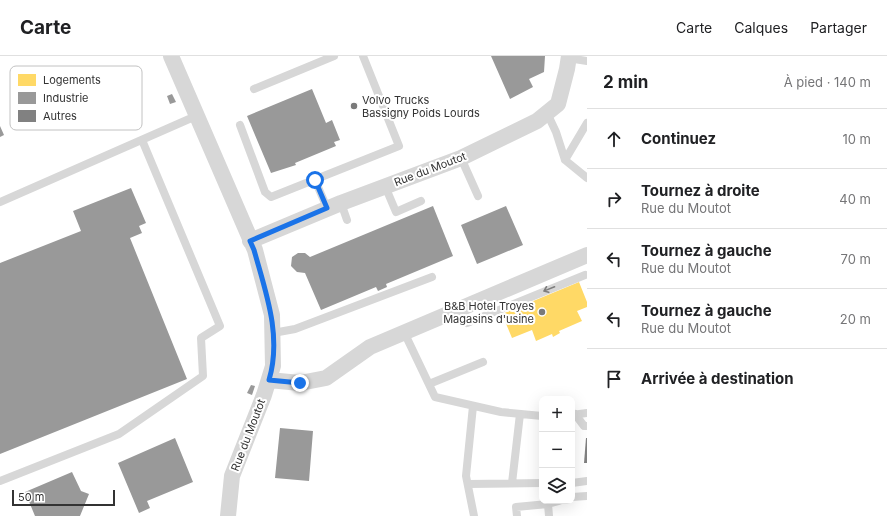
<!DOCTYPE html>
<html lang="fr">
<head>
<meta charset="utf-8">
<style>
	:root { --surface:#fff; --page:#f6f6f6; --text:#202124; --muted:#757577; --line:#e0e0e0 }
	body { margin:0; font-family:Inter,sans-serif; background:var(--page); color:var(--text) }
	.controls { position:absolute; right:12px; bottom:12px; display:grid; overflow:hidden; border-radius:8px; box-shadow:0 4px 16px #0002 }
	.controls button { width:36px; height:36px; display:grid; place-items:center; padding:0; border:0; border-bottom:1px solid var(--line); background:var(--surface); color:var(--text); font:20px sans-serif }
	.scale { position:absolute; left:12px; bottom:10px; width:103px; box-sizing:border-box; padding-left:4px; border:2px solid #333; border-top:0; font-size:11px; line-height:14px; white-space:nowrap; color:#333; -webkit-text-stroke:3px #fff; paint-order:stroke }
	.stop { position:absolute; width:12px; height:12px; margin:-9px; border:3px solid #1a73e8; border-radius:50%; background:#fff }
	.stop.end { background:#1a73e8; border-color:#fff; box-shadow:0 1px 4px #0008 }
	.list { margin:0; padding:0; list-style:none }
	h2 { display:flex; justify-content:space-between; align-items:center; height:52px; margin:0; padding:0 16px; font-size:17px }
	h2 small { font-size:13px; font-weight:400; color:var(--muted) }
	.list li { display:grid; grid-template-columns:26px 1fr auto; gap:12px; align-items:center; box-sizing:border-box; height:60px; padding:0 16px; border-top:1px solid var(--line) }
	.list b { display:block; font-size:15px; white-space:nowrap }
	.list p { margin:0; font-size:13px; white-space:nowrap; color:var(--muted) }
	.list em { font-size:13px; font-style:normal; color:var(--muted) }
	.icon { flex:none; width:22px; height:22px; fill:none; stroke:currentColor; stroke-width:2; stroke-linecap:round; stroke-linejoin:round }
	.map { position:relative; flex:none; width:587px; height:460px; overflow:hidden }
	header { display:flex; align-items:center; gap:24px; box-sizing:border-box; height:56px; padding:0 20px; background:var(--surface); border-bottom:1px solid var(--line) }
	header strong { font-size:19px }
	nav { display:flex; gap:22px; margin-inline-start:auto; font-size:14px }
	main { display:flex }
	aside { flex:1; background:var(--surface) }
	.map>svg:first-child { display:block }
</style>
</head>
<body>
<header>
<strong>Carte</strong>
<nav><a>Carte</a><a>Calques</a><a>Partager</a></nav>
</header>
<main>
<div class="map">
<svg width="587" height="460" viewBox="0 0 587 460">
	<rect width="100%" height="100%" fill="#fff"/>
	<path fill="#ffd966" d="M 579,226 L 587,246 L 587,251 L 577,255 L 582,265 L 559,275 L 560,277 L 553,281 L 552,278 L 536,285 L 532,274 L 512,282 L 502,258 Z"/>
	<path fill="#999" d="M 491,0 L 545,0 L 544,16 L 529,23 L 533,31 L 510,43 Z
		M 312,33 L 326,67 L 332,64 L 340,84 L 334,86 L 336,90 L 295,107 L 296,109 L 271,117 L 247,60 Z
		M 172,38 L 176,46 L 170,48 L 167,40 Z
		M 0,70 L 4,79 L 0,81 Z
		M 131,132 L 146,167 L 139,170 L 142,177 L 130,182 L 187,323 L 0,398 L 0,207 L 81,175 L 73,155 Z
		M 433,150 L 453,200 L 386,228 L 387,231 L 378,235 L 376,231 L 321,254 L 305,217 L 297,216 L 291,210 L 292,201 L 298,197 L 305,197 L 310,201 Z
		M 506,150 L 523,189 L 477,208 L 461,169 Z
		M 251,329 L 255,330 L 252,339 L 247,337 Z
		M 280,372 L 313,375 L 309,425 L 275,422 Z
		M 175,382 L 193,426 L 147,445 L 150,452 L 139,457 L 118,407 Z
		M 72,416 L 81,435 L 89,438 L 80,460 L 35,460 L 25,436 Z"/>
	<path fill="#818181" d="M 586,382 L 587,382 L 587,407 L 584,407 Z"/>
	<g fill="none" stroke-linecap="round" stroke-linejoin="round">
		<path stroke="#d7d7d7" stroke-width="8" d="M 568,2 L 587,5
			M 254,33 L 334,0
			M 547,57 L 556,76 L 565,104 L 587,122
			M 240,69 L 265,136 L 271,141 L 399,90 L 363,0
			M 461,102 L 478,140
			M 565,104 L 587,67
			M 315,124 L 327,152
			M 385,130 L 396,156 L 421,145
			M 0,146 L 196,60
			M 341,147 L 347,164
			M 467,267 L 585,219
			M 404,276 L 435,341 L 501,356 L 542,360
			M 273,277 L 295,273 L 432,221
			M 429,328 L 483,306
			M 473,350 L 466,420 L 474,460
			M 575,358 L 584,370 L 587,370
			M 572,359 L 587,357
			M 0,425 L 119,378 L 203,320 L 201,282 L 220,270 L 142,84
			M 512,427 L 520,358
			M 572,427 L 587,425
			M 468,428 L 542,427
			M 572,441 L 587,440
			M 548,448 L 559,445
			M 517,460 L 516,451 L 548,448 L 549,460"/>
		<path stroke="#d7d7d7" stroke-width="16" d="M 171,0 L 255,194 L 272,259 L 273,310 L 264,339 L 232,420 L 228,460
			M 250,185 L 341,147 L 461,102 L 537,65 L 558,48 L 567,13 L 569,0
			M 269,324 L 300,327 L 326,322 L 370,291 L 587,199"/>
	</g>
	<defs><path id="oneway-shaft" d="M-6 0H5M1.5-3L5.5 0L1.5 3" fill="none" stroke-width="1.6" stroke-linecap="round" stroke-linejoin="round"/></defs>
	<use stroke="#7d7d7d" href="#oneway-shaft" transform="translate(549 233) rotate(158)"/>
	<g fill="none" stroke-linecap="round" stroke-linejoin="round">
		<path stroke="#1a73e8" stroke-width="5" d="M 300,327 L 269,324 C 282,280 266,237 254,194 L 250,185 L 327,152 L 315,124"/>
	</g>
	<g fill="#7a7a7a" stroke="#fff" stroke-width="1.5">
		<circle cx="354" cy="50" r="4"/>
		<circle cx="542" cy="256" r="4"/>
	</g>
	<g text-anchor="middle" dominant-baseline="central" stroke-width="4" stroke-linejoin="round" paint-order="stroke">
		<g font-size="11" fill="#333" stroke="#fff" text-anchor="start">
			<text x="362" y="44">Volvo Trucks<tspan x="362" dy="13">Bassigny Poids Lourds</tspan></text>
			<text x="534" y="250" text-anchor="end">B&amp;B Hotel Troyes<tspan x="534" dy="13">Magasins d'usine</tspan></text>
		</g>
		<g font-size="11" fill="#333" stroke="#fff">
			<text transform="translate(430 113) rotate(-21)">Rue du Moutot</text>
			<text transform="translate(248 379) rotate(-69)">Rue du Moutot</text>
		</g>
	</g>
	<rect x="10" y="10" width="132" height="64" rx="6" fill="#fff" stroke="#c2c2c2" stroke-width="1"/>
	<rect x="18" y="18" width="18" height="12" fill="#ffd966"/>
	<rect x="18" y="36" width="18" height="12" fill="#999"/>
	<rect x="18" y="54" width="18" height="12" fill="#818181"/>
	<g font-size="11" fill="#333">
		<text x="43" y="28">Logements</text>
		<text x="43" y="46">Industrie</text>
		<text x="43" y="64">Autres</text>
	</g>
</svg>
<div class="controls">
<button>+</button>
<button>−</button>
<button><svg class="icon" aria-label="layers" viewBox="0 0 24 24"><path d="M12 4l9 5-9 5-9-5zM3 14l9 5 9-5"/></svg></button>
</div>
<div class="scale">50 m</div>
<div class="stop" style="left:315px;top:124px"></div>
<div class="stop end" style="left:300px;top:327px"></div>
</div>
<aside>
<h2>2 min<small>À pied · 140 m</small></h2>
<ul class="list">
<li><svg class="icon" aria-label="ahead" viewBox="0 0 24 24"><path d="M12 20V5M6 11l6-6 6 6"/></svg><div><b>Continuez</b></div><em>10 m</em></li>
<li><svg class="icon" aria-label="right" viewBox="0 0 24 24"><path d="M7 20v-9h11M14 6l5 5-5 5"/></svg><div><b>Tournez à droite</b><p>Rue du Moutot</p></div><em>40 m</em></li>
<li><svg class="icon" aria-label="left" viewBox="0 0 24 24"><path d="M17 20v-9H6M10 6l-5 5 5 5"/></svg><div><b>Tournez à gauche</b><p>Rue du Moutot</p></div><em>70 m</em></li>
<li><svg class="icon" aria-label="left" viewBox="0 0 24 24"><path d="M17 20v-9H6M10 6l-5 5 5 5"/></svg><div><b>Tournez à gauche</b><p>Rue du Moutot</p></div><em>20 m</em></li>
<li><svg class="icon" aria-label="arrive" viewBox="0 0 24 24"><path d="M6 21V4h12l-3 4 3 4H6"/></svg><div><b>Arrivée à destination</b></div></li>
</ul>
</aside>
</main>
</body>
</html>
